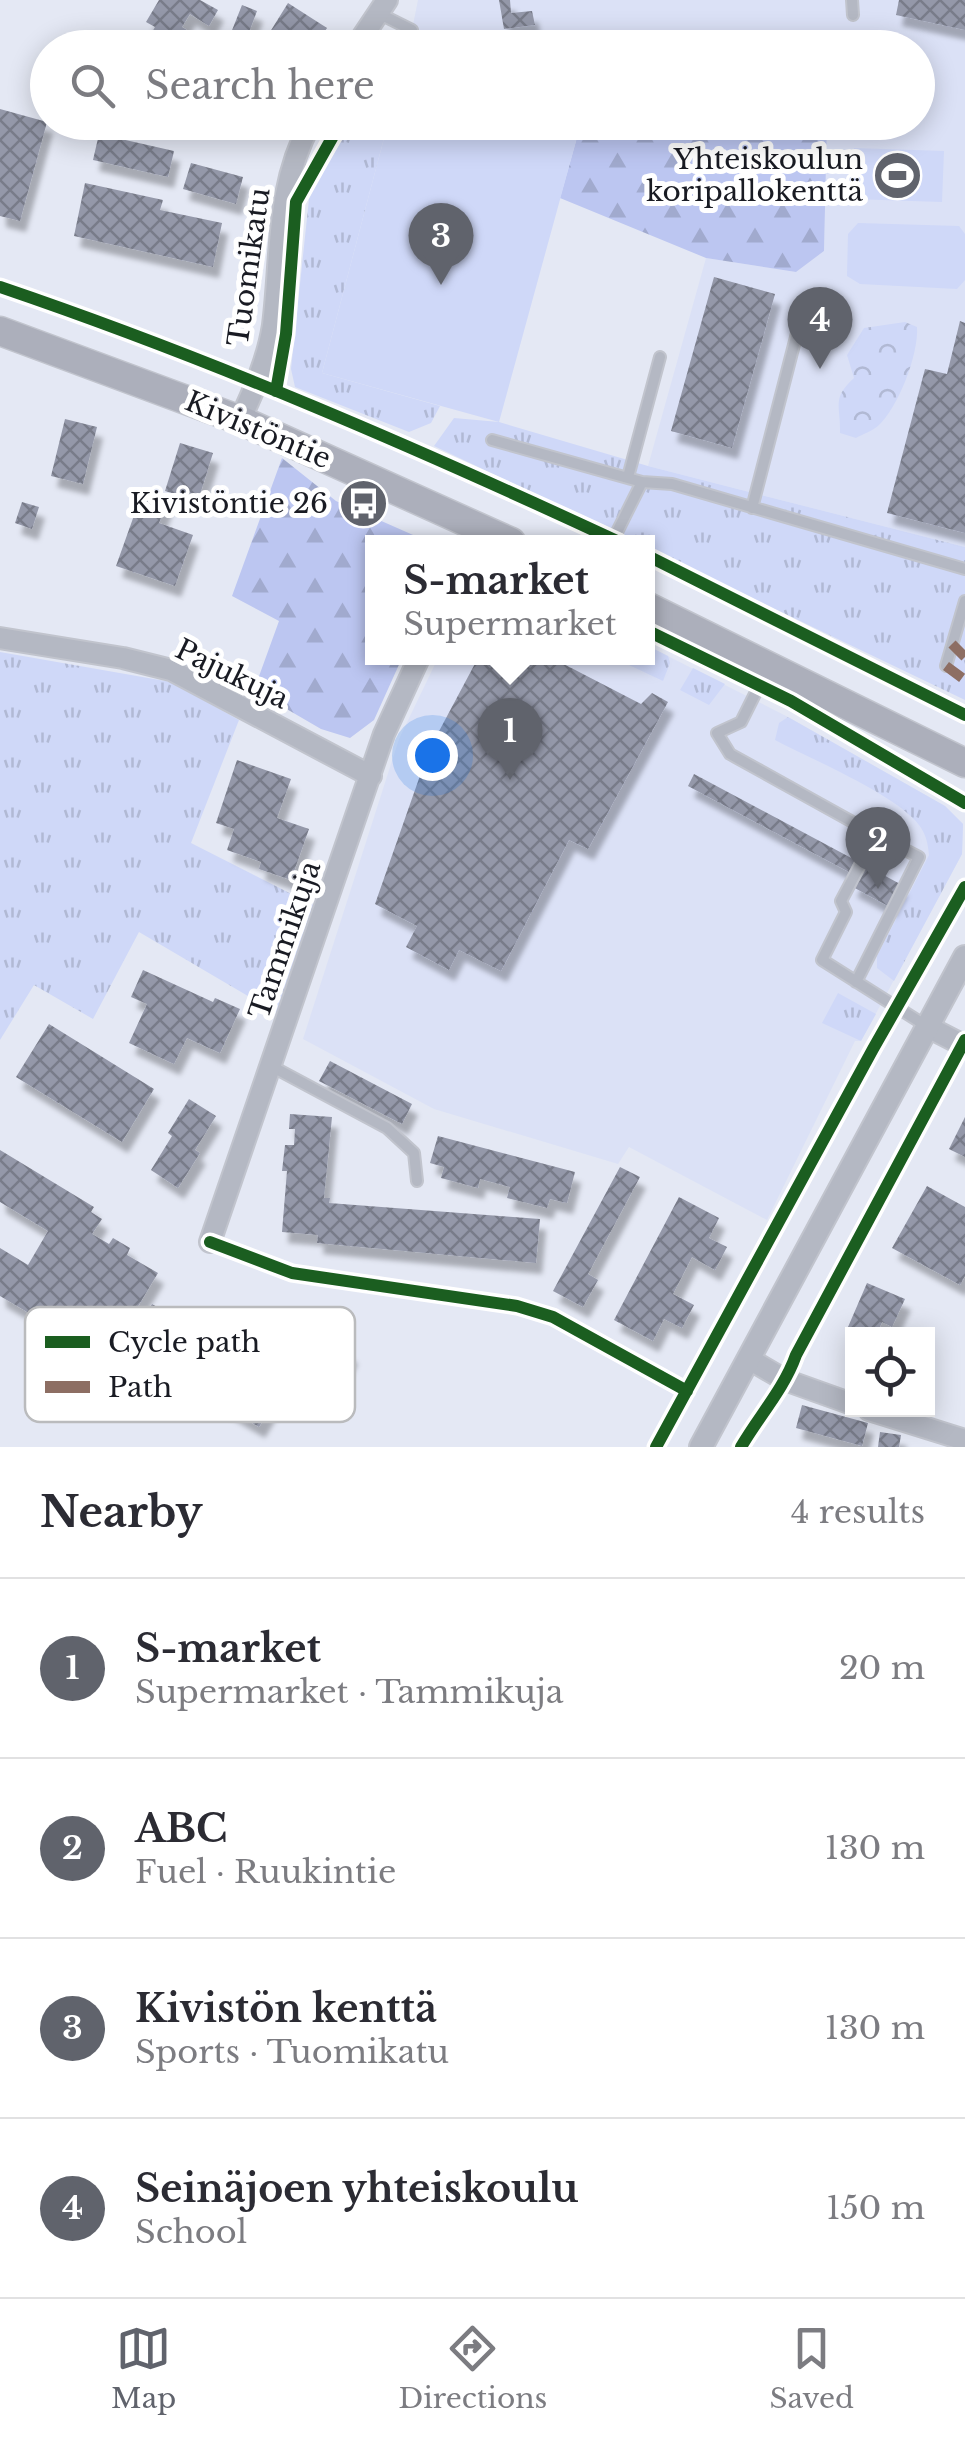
<!DOCTYPE html>
<html lang="en">
<head>
<meta charset="utf-8">
<style>
	:root { --surface:#fff; --page:#f2f2f3; --text:#2b2b33; --muted:#7c7c81; --line:#e1e1e2; --accent:#60636c }
	body { margin:0; font-family:"Libre Baskerville",serif; background:var(--page); color:var(--text) }
	.controls { position:absolute; right:30px; bottom:30px; display:grid; overflow:hidden; border-radius:0px; box-shadow:0 5px 25px #0003 }
	.controls button { width:90px; height:90px; display:grid; place-items:center; padding:0; border:0; border-bottom:2px solid var(--line); background:var(--surface); color:var(--text); font:50px sans-serif }
	.you { position:absolute; left:432px; top:755px; width:35px; height:35px; margin:-25px; border:8px solid #fff; border-radius:50%; background:#1a73e8; box-shadow:0 0 0 15px #1a73e833 }
	.badge { display:grid; place-items:center; width:65px; height:65px; border-radius:50%; background:var(--accent); color:#fff; font-size:32px; font-weight:700 }
	.pin { position:absolute; translate:-50% -82px; filter:drop-shadow(0 2px 5px #0008) }
	.pin::after { content:''; position:absolute; top:52px; width:35px; height:30px; background:inherit; clip-path:polygon(0 0,100% 0,50% 100%) }
	.popup { position:absolute; left:365px; top:535px; width:290px; height:130px; box-sizing:border-box; display:grid; place-content:center; border-radius:0px; background:var(--surface); filter:drop-shadow(0 2px 8px #0005); font-size:32px; white-space:nowrap; color:var(--muted) }
	.popup b { font-size:38px; color:var(--text) }
	.popup::after { content:''; position:absolute; left:50%; top:100%; margin-left:-20px; border:20px solid transparent; border-top-color:var(--surface) }
	.list { margin:0; padding:0; list-style:none }
	h2 { display:flex; justify-content:space-between; align-items:center; height:130px; margin:0; padding:0 40px; font-size:42px }
	h2 small { font-size:32px; font-weight:400; color:var(--muted) }
	.list li { display:grid; grid-template-columns:65px 1fr auto; gap:30px; align-items:center; box-sizing:border-box; height:180px; padding:0 40px; border-top:2px solid var(--line) }
	.list b { display:block; font-size:38px; white-space:nowrap }
	.list p { margin:0; font-size:32px; white-space:nowrap; color:var(--muted) }
	.list em { font-size:32px; font-style:normal; color:var(--muted) }
	.icon { flex:none; width:55px; height:55px; fill:none; stroke:currentColor; stroke-width:2; stroke-linecap:round; stroke-linejoin:round }
	.map { position:relative; flex:none; width:965px; height:1447px; overflow:hidden }
	.search { position:absolute; background:var(--surface); box-shadow:0 5px 25px #0003; left:30px; right:30px; top:30px; height:110px; display:flex; align-items:center; gap:25px; box-sizing:border-box; padding:0 35px; border-radius:55px; color:var(--muted); font-size:38px }
	.sheet { height:850px; background:var(--surface) }
	nav { display:flex; justify-content:space-around; align-items:center; box-sizing:border-box; height:140px; border-top:2px solid var(--line); background:var(--surface); font-size:28px; color:var(--muted) }
	nav a { display:grid; justify-items:center; gap:5px }
	nav .on { color:var(--accent) }
	.map>svg:first-child { display:block }
</style>
</head>
<body>
<div class="map">
<svg width="965" height="1447" viewBox="0 0 965 1447">
	<defs>
		<pattern id="grass-tufts" width="24" height="20" patternUnits="userSpaceOnUse" patternTransform="scale(2.5)"><rect width="24" height="20" fill="#cfd8f8"/><path d="M3 7l-1-3M5 7V3M7 7l1-3M15 17l-1-3M17 17v-4M19 17l1-3" fill="none" stroke="#b1b9d4"/></pattern>
		<pattern id="forest-firs" width="22" height="20" patternUnits="userSpaceOnUse" patternTransform="scale(2.5)"><rect width="22" height="20" fill="#bcc6f1"/><path d="M5 1l3.5 6h-7zM16 11l3.5 6h-7z" fill="#a1aace"/></pattern>
		<pattern id="park-crowns" width="20" height="18" patternUnits="userSpaceOnUse" patternTransform="scale(2.5)"><rect width="20" height="18" fill="#cfd8f8"/><path d="M2 6a3 3 0 1 1 6 0M12 15a3 3 0 1 1 6 0" fill="none" stroke="#b1b9d4"/></pattern>
		<pattern id="building-cross-hatch" width="8" height="8" patternUnits="userSpaceOnUse" patternTransform="scale(2.5)"><rect width="8" height="8" fill="#9498a9"/><path d="M0 0l8 8M0 8l8-8" fill="none" stroke="#787b89"/></pattern>
		<filter id="shadow"><feDropShadow dx="6" dy="11" stdDeviation="2.5" flood-color="#0004"/></filter>
	</defs>
	<rect width="100%" height="100%" fill="#e4e8f4"/>
	<path fill="#dbe1f6" d="M 418,0 L 965,0 L 965,547 L 648,466 L 706,258 L 796,272 L 824,251 L 827,123 L 918,122 L 918,48 L 829,47 L 828,37 L 770,48 L 475,48 L 412,30 Z
		M 648,646 L 788,717 L 945,806 L 963,824 L 962,854 L 861,1041 L 855,1041 L 767,1220 L 629,1147 L 618,1164 L 434,1109 L 303,1039 L 399,739 L 438,658 L 648,658 Z"/>
	<path fill="url(#grass-tufts)" d="M 353,123 L 388,123 L 322,373 L 440,406 L 431,423 L 409,432 L 295,387 L 291,369 L 309,199 L 322,172 Z
		M 454,418 L 499,422 L 648,466 L 965,547 L 965,700 L 648,548 L 648,542 L 636,542 L 434,446 Z
		M 648,646 L 668,656 L 670,663 L 663,681 L 614,658 L 648,658 Z
		M 0,652 L 171,682 L 239,720 L 191,843 L 317,907 L 277,1013 L 139,932 L 93,1019 L 34,985 L 0,1040 Z
		M 693,668 L 725,684 L 709,705 L 680,690 Z
		M 788,717 L 945,806 L 963,824 L 962,854 L 894,981 L 877,968 L 877,956 L 929,855 C 928,844 926,834 919,825 C 897,795 811,759 775,740 L 779,723 Z
		M 838,993 L 876,1014 L 861,1041 L 822,1023 Z"/>
	<path fill="url(#forest-firs)" d="M 581,123 L 827,123 L 824,251 L 796,272 L 706,258 L 560,198 Z
		M 282,458 L 336,501 L 429,542 L 372,542 L 372,658 L 402,658 L 374,720 L 350,738 L 321,729 L 254,690 L 279,621 L 232,596 Z"/>
	<path fill="url(#park-crowns)" d="M 905,322 L 917,327 C 919,354 898,408 878,426 C 872,431 863,434 856,438 L 840,433 C 841,405 831,399 854,378 L 847,355 L 864,328 Z"/>
	<path fill="#cfd8f8" d="M 412,30 L 475,47 L 408,48 Z
		M 388,123 L 581,123 L 499,422 L 322,373 Z
		M 854,148 L 944,151 L 942,202 L 852,199 Z
		M 858,223 L 959,226 L 965,234 L 965,280 L 957,289 L 860,284 L 847,276 L 848,234 Z"/>
	<path fill="url(#building-cross-hatch)" filter="url(#shadow)" d="M 159,0 L 200,0 L 218,10 L 209,26 L 190,14 L 182,27 L 202,39 L 197,48 L 180,41 L 176,48 L 163,48 L 148,39 L 155,27 L 146,22 Z
		M 499,0 L 510,0 L 511,13 L 532,11 L 535,25 L 504,29 Z
		M 899,0 L 965,0 L 965,30 L 896,15 Z
		M 288,3 L 327,28 L 314,48 L 260,48 Z
		M 242,5 L 257,11 L 243,48 L 225,48 Z
		M 0,109 L 47,122 L 20,221 L 0,216 Z
		M 99,134 L 174,151 L 168,177 L 93,160 Z
		M 191,163 L 243,177 L 236,204 L 183,189 Z
		M 85,183 L 163,200 L 160,210 L 222,223 L 213,267 L 74,236 Z
		M 714,277 L 775,294 L 732,448 L 671,431 Z
		M 960,321 L 965,323 L 965,533 L 887,513 L 925,369 L 947,374 Z
		M 65,419 L 97,427 L 83,484 L 51,476 Z
		M 180,443 L 213,453 L 198,501 L 165,491 Z
		M 142,493 L 167,502 L 159,523 L 193,535 L 175,586 L 116,566 Z
		M 22,502 L 39,507 L 32,529 L 15,523 Z
		M 478,658 L 552,658 L 641,704 L 652,693 L 668,702 L 588,849 L 569,840 L 501,971 L 459,950 L 449,970 L 406,947 L 417,926 L 375,904 L 429,750 Z
		M 237,760 L 291,779 L 277,818 L 309,829 L 291,880 L 259,869 L 261,862 L 227,850 L 234,829 L 216,823 Z
		M 694,774 L 855,860 L 849,872 L 688,786 Z
		M 863,864 L 902,885 L 890,907 L 851,886 Z
		M 143,970 L 213,1002 L 215,998 L 240,1009 L 220,1053 L 187,1038 L 174,1064 L 129,1043 L 147,1004 L 131,997 Z
		M 49,1024 L 154,1089 L 122,1142 L 16,1077 Z
		M 330,1061 L 412,1104 L 402,1124 L 319,1081 Z
		M 189,1099 L 216,1116 L 195,1150 L 200,1153 L 178,1188 L 151,1170 L 172,1136 L 168,1133 Z
		M 290,1114 L 332,1117 L 324,1198 L 330,1198 L 329,1203 L 540,1219 L 536,1263 L 317,1243 L 318,1235 L 282,1232 L 287,1171 L 282,1171 L 285,1145 L 294,1145 L 295,1129 L 289,1129 Z
		M 965,1117 L 965,1157 L 949,1149 Z
		M 438,1136 L 575,1172 L 567,1203 L 550,1199 L 547,1208 L 507,1198 L 510,1187 L 480,1179 L 478,1188 L 441,1178 L 444,1167 L 430,1163 Z
		M 0,1150 L 94,1207 L 91,1212 L 102,1219 L 92,1234 L 109,1244 L 113,1238 L 130,1248 L 127,1255 L 158,1273 L 84,1396 L 46,1374 L 68,1336 L 0,1296 L 0,1248 L 28,1265 L 48,1231 L 0,1202 Z
		M 620,1167 L 640,1177 L 588,1274 L 598,1280 L 583,1307 L 553,1291 Z
		M 927,1186 L 965,1207 L 965,1276 L 960,1285 L 892,1248 Z
		M 679,1197 L 719,1218 L 709,1238 L 727,1247 L 715,1270 L 692,1257 L 673,1294 L 694,1305 L 682,1328 L 664,1319 L 653,1341 L 614,1320 Z
		M 867,1283 L 905,1299 L 892,1327 L 882,1322 L 877,1334 L 866,1334 L 848,1327 Z
		M 152,1304 L 218,1343 L 232,1319 L 282,1349 L 299,1322 L 352,1353 L 333,1387 L 296,1365 L 259,1427 L 125,1349 Z
		M 802,1405 L 868,1423 L 862,1446 L 796,1428 Z
		M 880,1432 L 901,1435 L 899,1447 L 878,1447 Z"/>
	<g fill="none" stroke-linecap="round" stroke-linejoin="round">
		<defs>
			<path id="service" d="M 852,0 L 853,15
				M 378,13 L 412,30
				M 492,440 L 642,482 L 672,484 L 965,569
				M 628,477 L 660,357
				M 752,508 L 805,302
				M 612,542 L 642,482
				M 769,666 L 741,722 L 717,733 L 730,754 L 876,835 L 841,901 L 846,912 L 822,960 L 928,1027
				M 946,666 L 965,601
				M 856,982 L 919,857 L 876,835
				M 271,1066 L 387,1128 L 414,1153 L 417,1181"/>
			<path id="minor" d="M 355,48 L 387,0
				M 271,122 L 306,132
				M 240,420 C 254,390 268,358 273,325 C 282,253 275,189 311,122
				M 0,638 L 123,658 L 171,670 L 371,776
				M 928,1027 L 965,1046
				M 210,1242 L 384,734 L 419,658
				M 749,1359 L 785,1380 L 852,1404
				M 869,1410 L 965,1440"/>
			<path id="tertiary" d="M 701,1447 L 965,957"/>
			<path id="secondary" d="M 0,331 L 240,420 L 511,542
				M 648,607 L 965,763"/>
		</defs>
		<use href="#service" stroke="#c1c4cd" stroke-width="14"/>
		<use href="#minor" stroke="#c1c4cd" stroke-width="24"/>
		<use href="#tertiary" stroke="#c1c4cd" stroke-width="26"/>
		<use href="#secondary" stroke="#c1c4cd" stroke-width="31"/>
		<use href="#service" stroke="#b4b8c3" stroke-width="10"/>
		<use href="#minor" stroke="#b4b8c3" stroke-width="20"/>
		<use href="#tertiary" stroke="#b4b8c3" stroke-width="22"/>
		<use href="#secondary" stroke="#acafbb" stroke-width="28"/>
		<path stroke="#8d6e63" stroke-width="10" stroke-dasharray="20 10" stroke-linecap="butt" d="M 952,644 L 965,657
			M 946,666 L 965,680"/>
		<defs>
			<path id="cycleway" d="M 0,287 C 212,359 417,448 619,542
				M 276,391 L 286,334 L 296,202 L 341,122
				M 648,556 L 965,715
				M 648,631 L 791,701 L 965,803
				M 210,1242 L 292,1273 L 517,1306 L 553,1317 L 687,1391
				M 656,1447 L 873,1049 L 965,887
				M 741,1447 C 759,1416 784,1389 796,1355 L 965,1040"/>
		</defs>
		<use href="#cycleway" stroke="#fff" stroke-width="19"/>
		<use href="#cycleway" stroke="#1b5e20" stroke-width="12"/>
	</g>
	<defs>
		<symbol id="stadium-disc" viewBox="-11 -11 22 22"><circle r="9.5" fill="#60636c" stroke="#fff"/><path d="M0-5a6.5 5 0 1 0 0 10a6.5 5 0 1 0 0-10ZM-3.5-1.8h7v3.6h-7Z" fill="#fff"/></symbol>
		<symbol id="bus-disc" viewBox="-11 -11 22 22"><circle r="9.5" fill="#60636c" stroke="#fff"/><path d="M-5-6H5V4H4V6H2V4H-2V6H-4V4H-5ZM-3.5-4V0h7V-4ZM-3.5 1.2v1.5H-2V1.2ZM2 1.2v1.5H3.5V1.2Z" fill="#fff"/></symbol>
	</defs>
	<g fill-rule="evenodd">
		<use href="#stadium-disc" x="870" y="148" width="55" height="55"/>
		<use href="#bus-disc" x="336" y="476" width="55" height="55"/>
	</g>
	<g text-anchor="middle" dominant-baseline="central" stroke-width="10" stroke-linejoin="round" paint-order="stroke">
		<g font-size="28" fill="#191b23" stroke="#fff" text-anchor="end">
			<text x="863" y="159">Yhteiskoulun<tspan x="863" dy="32">koripallokenttä</tspan></text>
			<text x="328" y="503">Kivistöntie 26</text>
		</g>
		<g font-size="28" fill="#191b23" stroke="#fff">
			<text transform="translate(249 267) rotate(-82)">Tuomikatu</text>
			<text transform="translate(258 430) rotate(23)">Kivistöntie</text>
			<text transform="translate(232 674) rotate(26)">Pajukuja</text>
			<text transform="translate(285 940) rotate(-71)">Tammikuja</text>
		</g>
	</g>
	<rect x="25" y="1307" width="330" height="115" rx="15" fill="#fff" stroke="#babbbd" stroke-width="2.5"/>
	<rect x="45" y="1336" width="45" height="12" fill="#1b5e20"/>
	<rect x="45" y="1381" width="45" height="12" fill="#8d6e63"/>
	<g font-size="28" fill="#191b23">
		<text x="108" y="1352">Cycle path</text>
		<text x="108" y="1397">Path</text>
	</g>
</svg>
<div class="controls">
<button><svg class="icon" aria-label="locate" viewBox="0 0 24 24"><circle cx="12" cy="12" r="6"/><path d="M12 2v4M12 18v4M2 12h4M18 12h4"/></svg></button>
</div>
<div class="you"></div>
<div class="pin badge" style="left:510px;top:780px">1</div>
<div class="popup"><b>S-market</b>Supermarket</div>
<div class="pin badge" style="left:878px;top:889px">2</div>
<div class="pin badge" style="left:441px;top:285px">3</div>
<div class="pin badge" style="left:820px;top:369px">4</div>
<div class="search"><svg class="icon" aria-label="search" viewBox="0 0 24 24"><circle cx="10" cy="10" r="6"/><path d="M15 15l6 6"/></svg>Search here</div>
</div>
<section class="sheet">
<h2>Nearby<small>4 results</small></h2>
<ul class="list">
<li><span class="badge">1</span><div><b>S-market</b><p>Supermarket · Tammikuja</p></div><em>20 m</em></li>
<li><span class="badge">2</span><div><b>ABC</b><p>Fuel · Ruukintie</p></div><em>130 m</em></li>
<li><span class="badge">3</span><div><b>Kivistön kenttä</b><p>Sports · Tuomikatu</p></div><em>130 m</em></li>
<li><span class="badge">4</span><div><b>Seinäjoen yhteiskoulu</b><p>School</p></div><em>150 m</em></li>
</ul>
</section>
<nav>
<a class="on"><svg class="icon" aria-label="map" viewBox="0 0 24 24"><path d="M3 6l6-2 6 2 6-2v14l-6 2-6-2-6 2zM9 4v14M15 6v14"/></svg>Map</a>
<a><svg class="icon" aria-label="directions" viewBox="0 0 24 24"><path d="M12 3l9 9-9 9-9-9zM9 14v-3h6M13 9l2 2-2 2"/></svg>Directions</a>
<a><svg class="icon" aria-label="saved" viewBox="0 0 24 24"><path d="M7 4h10v16l-5-4-5 4z"/></svg>Saved</a>
</nav>
</body>
</html>
